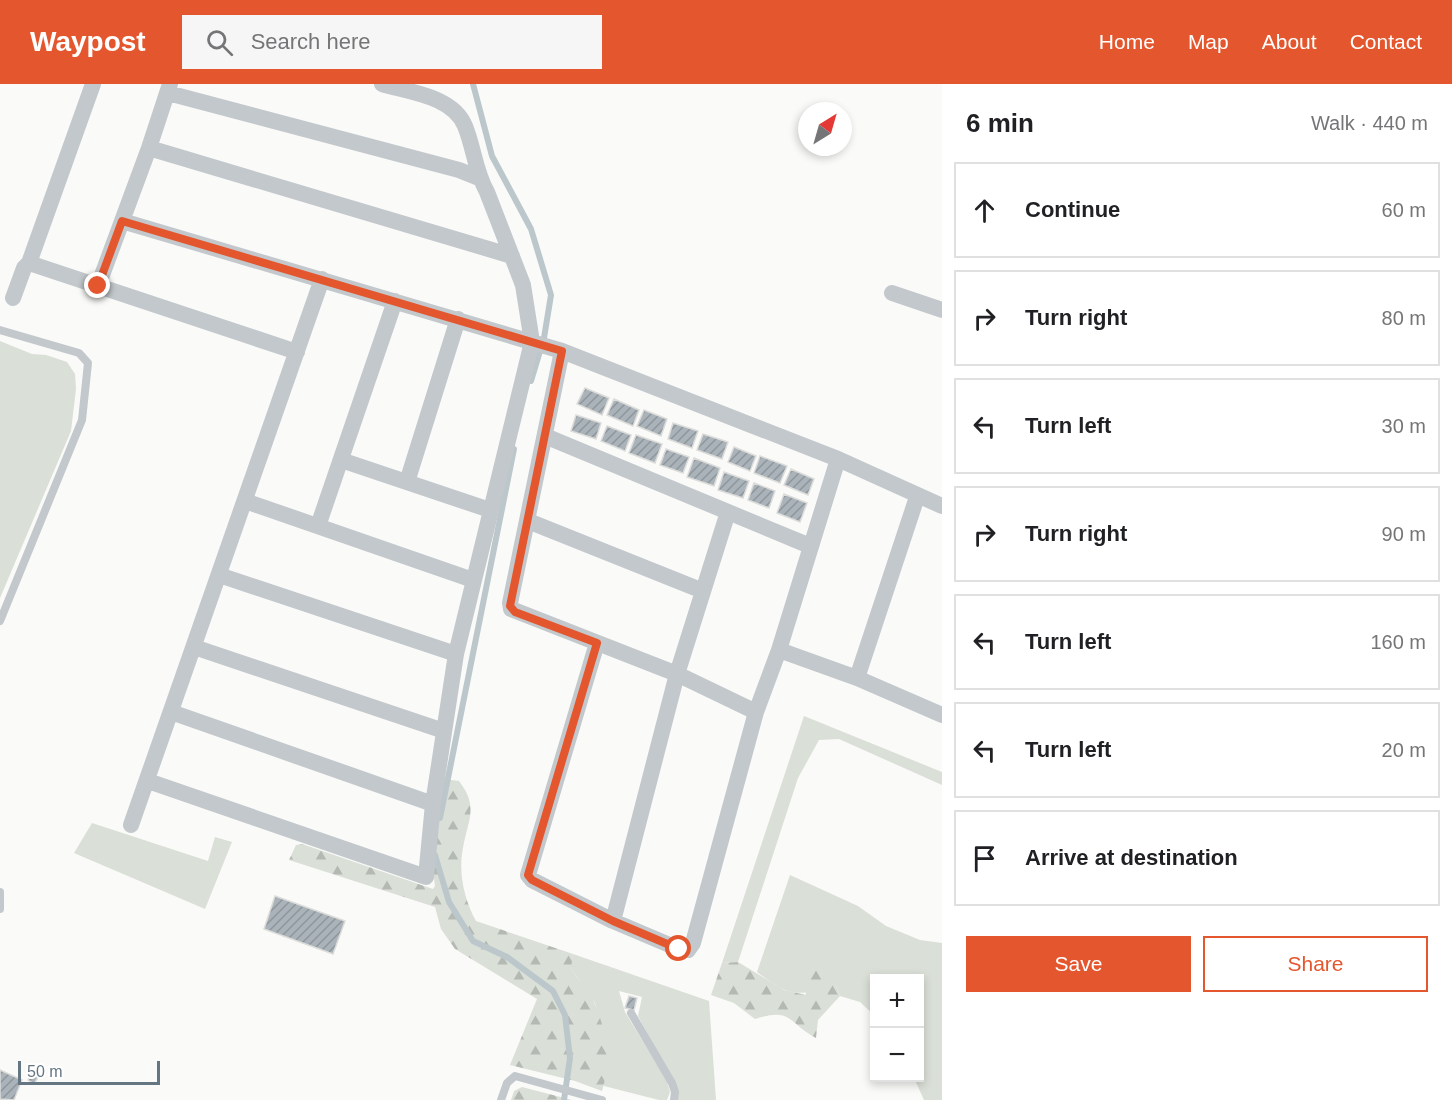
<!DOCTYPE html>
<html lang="en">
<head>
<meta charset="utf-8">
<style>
	:root { --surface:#fff; --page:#f6f6f6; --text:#202124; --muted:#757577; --line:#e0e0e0; --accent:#e4572e }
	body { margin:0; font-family:Arial,sans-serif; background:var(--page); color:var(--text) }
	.controls { position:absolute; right:18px; bottom:18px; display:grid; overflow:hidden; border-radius:0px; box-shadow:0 3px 9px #0003 }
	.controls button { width:54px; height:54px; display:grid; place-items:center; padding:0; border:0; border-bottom:2px solid var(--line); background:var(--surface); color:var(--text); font:30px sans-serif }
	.compass { position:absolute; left:798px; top:18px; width:54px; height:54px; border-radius:50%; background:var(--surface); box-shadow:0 3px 9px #0003; rotate:37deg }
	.scale { position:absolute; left:18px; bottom:15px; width:142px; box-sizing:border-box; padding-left:6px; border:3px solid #657683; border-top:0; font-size:16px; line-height:21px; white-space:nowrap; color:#657683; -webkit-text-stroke:4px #fff; paint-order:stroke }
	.stop { position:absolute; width:18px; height:18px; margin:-14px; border:4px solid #e4572e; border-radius:50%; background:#fff }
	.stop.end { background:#e4572e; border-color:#fff; box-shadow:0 2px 6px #0008 }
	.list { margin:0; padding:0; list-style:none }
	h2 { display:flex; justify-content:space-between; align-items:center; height:78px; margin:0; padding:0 24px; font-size:26px }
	h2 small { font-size:20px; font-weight:400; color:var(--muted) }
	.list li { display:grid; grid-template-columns:39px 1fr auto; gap:18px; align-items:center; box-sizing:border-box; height:96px; margin:0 12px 12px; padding:0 12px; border:2px solid var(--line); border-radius:0px }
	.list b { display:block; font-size:22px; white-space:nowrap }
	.list em { font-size:20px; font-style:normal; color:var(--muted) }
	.actions { display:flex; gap:12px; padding:18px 24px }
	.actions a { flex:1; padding:14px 0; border:2px solid var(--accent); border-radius:0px; text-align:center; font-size:21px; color:var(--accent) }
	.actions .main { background:var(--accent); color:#fff }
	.icon { flex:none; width:33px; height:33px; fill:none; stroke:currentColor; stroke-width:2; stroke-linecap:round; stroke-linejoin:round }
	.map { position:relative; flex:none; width:942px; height:1016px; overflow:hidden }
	header { display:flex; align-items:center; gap:36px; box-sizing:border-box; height:84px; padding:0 30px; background:var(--accent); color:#fff }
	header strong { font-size:28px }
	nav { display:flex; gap:33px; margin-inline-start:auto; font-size:21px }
	.search { width:420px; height:54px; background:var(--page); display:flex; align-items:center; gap:15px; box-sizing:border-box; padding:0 21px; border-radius:0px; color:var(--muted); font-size:22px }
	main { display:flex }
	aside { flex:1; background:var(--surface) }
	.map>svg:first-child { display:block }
</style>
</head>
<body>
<header>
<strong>Waypost</strong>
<div class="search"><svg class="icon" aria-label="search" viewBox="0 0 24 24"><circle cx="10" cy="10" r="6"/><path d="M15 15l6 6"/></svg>Search here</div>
<nav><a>Home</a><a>Map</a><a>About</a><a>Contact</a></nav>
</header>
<main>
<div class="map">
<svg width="942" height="1016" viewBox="0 0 942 1016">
	<defs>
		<pattern id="forest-firs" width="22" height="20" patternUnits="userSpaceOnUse" patternTransform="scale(1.5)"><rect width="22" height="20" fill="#dadfd7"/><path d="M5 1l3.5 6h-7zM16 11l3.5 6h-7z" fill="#b4b9b4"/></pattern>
		<pattern id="building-hatch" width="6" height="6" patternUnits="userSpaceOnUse" patternTransform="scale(1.5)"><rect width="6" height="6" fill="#aab3b9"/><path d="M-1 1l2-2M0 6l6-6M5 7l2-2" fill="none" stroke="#8e969c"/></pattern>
	</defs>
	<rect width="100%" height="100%" fill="#fafaf8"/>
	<path fill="#dadfd7" d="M 0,257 L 32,270 L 46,271 L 67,278 L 75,290 L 76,305 L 71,347 L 0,514 Z
		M 804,632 L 942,688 L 942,701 L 839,655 L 819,656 L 798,694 L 738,878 L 722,879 Z
		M 92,739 L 208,777 L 215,753 L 232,758 L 205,825 L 74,769 Z
		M 790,791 L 858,822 L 886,842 L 920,856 L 942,859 L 942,1016 L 924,1016 L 914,994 L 920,994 L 920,894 L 874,894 L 874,931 L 860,918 L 840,912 L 835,899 C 798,914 789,913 757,888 Z
		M 573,870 L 709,917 L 716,1016 L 678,1016 L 678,1006 L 638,932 L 642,913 L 619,907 L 625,928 L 667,997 L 670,1008 L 667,1016 L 659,1016 L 604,1002 L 605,958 L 595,919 L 570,883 Z"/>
	<path fill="url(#forest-firs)" d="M 443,695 L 459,697 C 479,723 468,735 463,764 C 458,788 464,815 476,837 L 573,870 L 571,884 C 577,896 589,905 594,918 C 606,944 611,980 602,1007 L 575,997 L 510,981 L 537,915 L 455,865 L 441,845 L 435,823 L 289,776 L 296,761 L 302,760 L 433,805 L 435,802 L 433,787 Z
		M 738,878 L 784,906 L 806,911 L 804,890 L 818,885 L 835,899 L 840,912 L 818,936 L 816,954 C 788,939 792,923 755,935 L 734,919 L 711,911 L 722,879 Z
		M 522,1003 L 572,1016 L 511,1016 L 514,1007 Z"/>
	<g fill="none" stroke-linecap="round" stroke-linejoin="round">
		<path stroke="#bbc7cb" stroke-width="6" d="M 473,0 L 492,72 L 531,145 L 551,211 L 544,254 L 531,297
			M 440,734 L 514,365
			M 435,771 L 449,818 L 473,857 L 507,873 L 553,907 L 565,931 L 570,974 L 564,1016"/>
	</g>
	<path fill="url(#building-hatch)" stroke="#dcdcda" stroke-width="1.5" d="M 585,304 L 609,314 L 602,331 L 577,320 Z
		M 614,315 L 639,326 L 633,342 L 607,331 Z
		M 644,326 L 667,335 L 661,352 L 637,342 Z
		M 576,331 L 601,339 L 596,355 L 571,347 Z
		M 673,339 L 698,347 L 692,364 L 668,355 Z
		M 607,342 L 631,351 L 625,367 L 601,357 Z
		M 703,350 L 728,358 L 722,375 L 697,366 Z
		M 636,351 L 662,360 L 655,379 L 629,369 Z
		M 734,363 L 756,372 L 750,387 L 728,378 Z
		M 666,365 L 689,373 L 683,389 L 660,381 Z
		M 760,372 L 787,382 L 780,399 L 754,389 Z
		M 694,374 L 720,384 L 714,402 L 687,393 Z
		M 791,385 L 814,395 L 808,411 L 784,401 Z
		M 724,388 L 749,397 L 743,414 L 718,406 Z
		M 754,399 L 775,407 L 769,424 L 748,416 Z
		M 784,410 L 807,419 L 800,438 L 777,429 Z
		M 275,812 L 345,837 L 333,870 L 264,845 Z
		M 629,912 L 637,914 L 634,926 L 625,924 Z
		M 0,986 L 22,996 L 14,1016 L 0,1015 Z
		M 32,988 L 39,992 L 34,1000 L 28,996 Z"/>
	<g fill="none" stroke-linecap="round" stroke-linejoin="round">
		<path stroke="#c3c8cc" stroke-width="8" d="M 0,246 L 79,269 L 88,279 L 82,336 L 0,537
			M 0,808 L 0,825
			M 631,929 L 672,999 L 675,1008 L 674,1016
			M 501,1016 L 507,999 L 515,992 L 602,1016"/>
		<path stroke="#c3c8cc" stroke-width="16" d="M 168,9 L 459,86 L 479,94
			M 149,64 L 512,172
			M 122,137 L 562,267 L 838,375 L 942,422
			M 29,179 L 297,268
			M 98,202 L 149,64 L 170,0
			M 892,209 L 942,226
			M 13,214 L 24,184 L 29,179 L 93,0
			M 562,267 L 510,519 L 511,525 L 677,590 L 756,628
			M 545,352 L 810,462
			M 341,376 L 490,426
			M 407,398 L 458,235
			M 245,417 L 473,496
			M 528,437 L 703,507
			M 318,442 L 395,217
			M 219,491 L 456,570
			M 597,559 L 528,791 L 532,796 L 613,837 L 679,865 L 688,866 L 693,859 L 756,628 L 779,566 L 838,375
			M 194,563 L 444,647
			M 779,566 L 857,594 L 942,631
			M 857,594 L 917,413
			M 171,628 L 433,720
			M 148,697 L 426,793 L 433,720 L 456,570 L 532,258 L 523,201 L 487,108 C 475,87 474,64 465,42 C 453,12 409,8 382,0
			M 131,741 L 322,195
			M 613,837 L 677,590 L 728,428"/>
	</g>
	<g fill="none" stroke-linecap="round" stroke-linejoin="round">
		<path stroke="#e4572e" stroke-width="8" d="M 98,202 L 122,137 L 562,267 L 510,522 L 515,528 L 597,559 L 528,791 L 532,796 L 613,837 L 679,865"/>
	</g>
</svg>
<div class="controls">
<button>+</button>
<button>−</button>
</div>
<svg class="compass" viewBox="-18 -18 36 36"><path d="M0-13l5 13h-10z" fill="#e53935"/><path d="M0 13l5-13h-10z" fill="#757577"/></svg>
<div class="scale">50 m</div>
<div class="stop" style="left:679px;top:865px"></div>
<div class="stop end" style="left:98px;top:202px"></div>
</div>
<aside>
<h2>6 min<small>Walk · 440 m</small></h2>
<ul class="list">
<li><svg class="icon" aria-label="ahead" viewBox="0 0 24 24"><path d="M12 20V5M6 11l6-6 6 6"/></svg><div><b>Continue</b></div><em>60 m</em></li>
<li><svg class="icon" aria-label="right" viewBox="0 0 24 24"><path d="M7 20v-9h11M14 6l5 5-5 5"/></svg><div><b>Turn right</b></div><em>80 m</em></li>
<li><svg class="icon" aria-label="left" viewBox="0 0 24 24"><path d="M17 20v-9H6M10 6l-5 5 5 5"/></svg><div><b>Turn left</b></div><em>30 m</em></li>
<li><svg class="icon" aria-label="right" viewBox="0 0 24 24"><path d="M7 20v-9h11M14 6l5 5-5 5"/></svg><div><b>Turn right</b></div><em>90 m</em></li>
<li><svg class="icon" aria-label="left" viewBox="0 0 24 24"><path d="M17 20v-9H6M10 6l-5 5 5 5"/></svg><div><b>Turn left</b></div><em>160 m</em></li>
<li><svg class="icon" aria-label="left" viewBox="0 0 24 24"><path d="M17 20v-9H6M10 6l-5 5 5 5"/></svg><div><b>Turn left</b></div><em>20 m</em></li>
<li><svg class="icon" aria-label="arrive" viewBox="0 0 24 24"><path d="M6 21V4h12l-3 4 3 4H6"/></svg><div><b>Arrive at destination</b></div></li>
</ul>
<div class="actions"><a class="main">Save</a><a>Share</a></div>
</aside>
</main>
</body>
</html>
